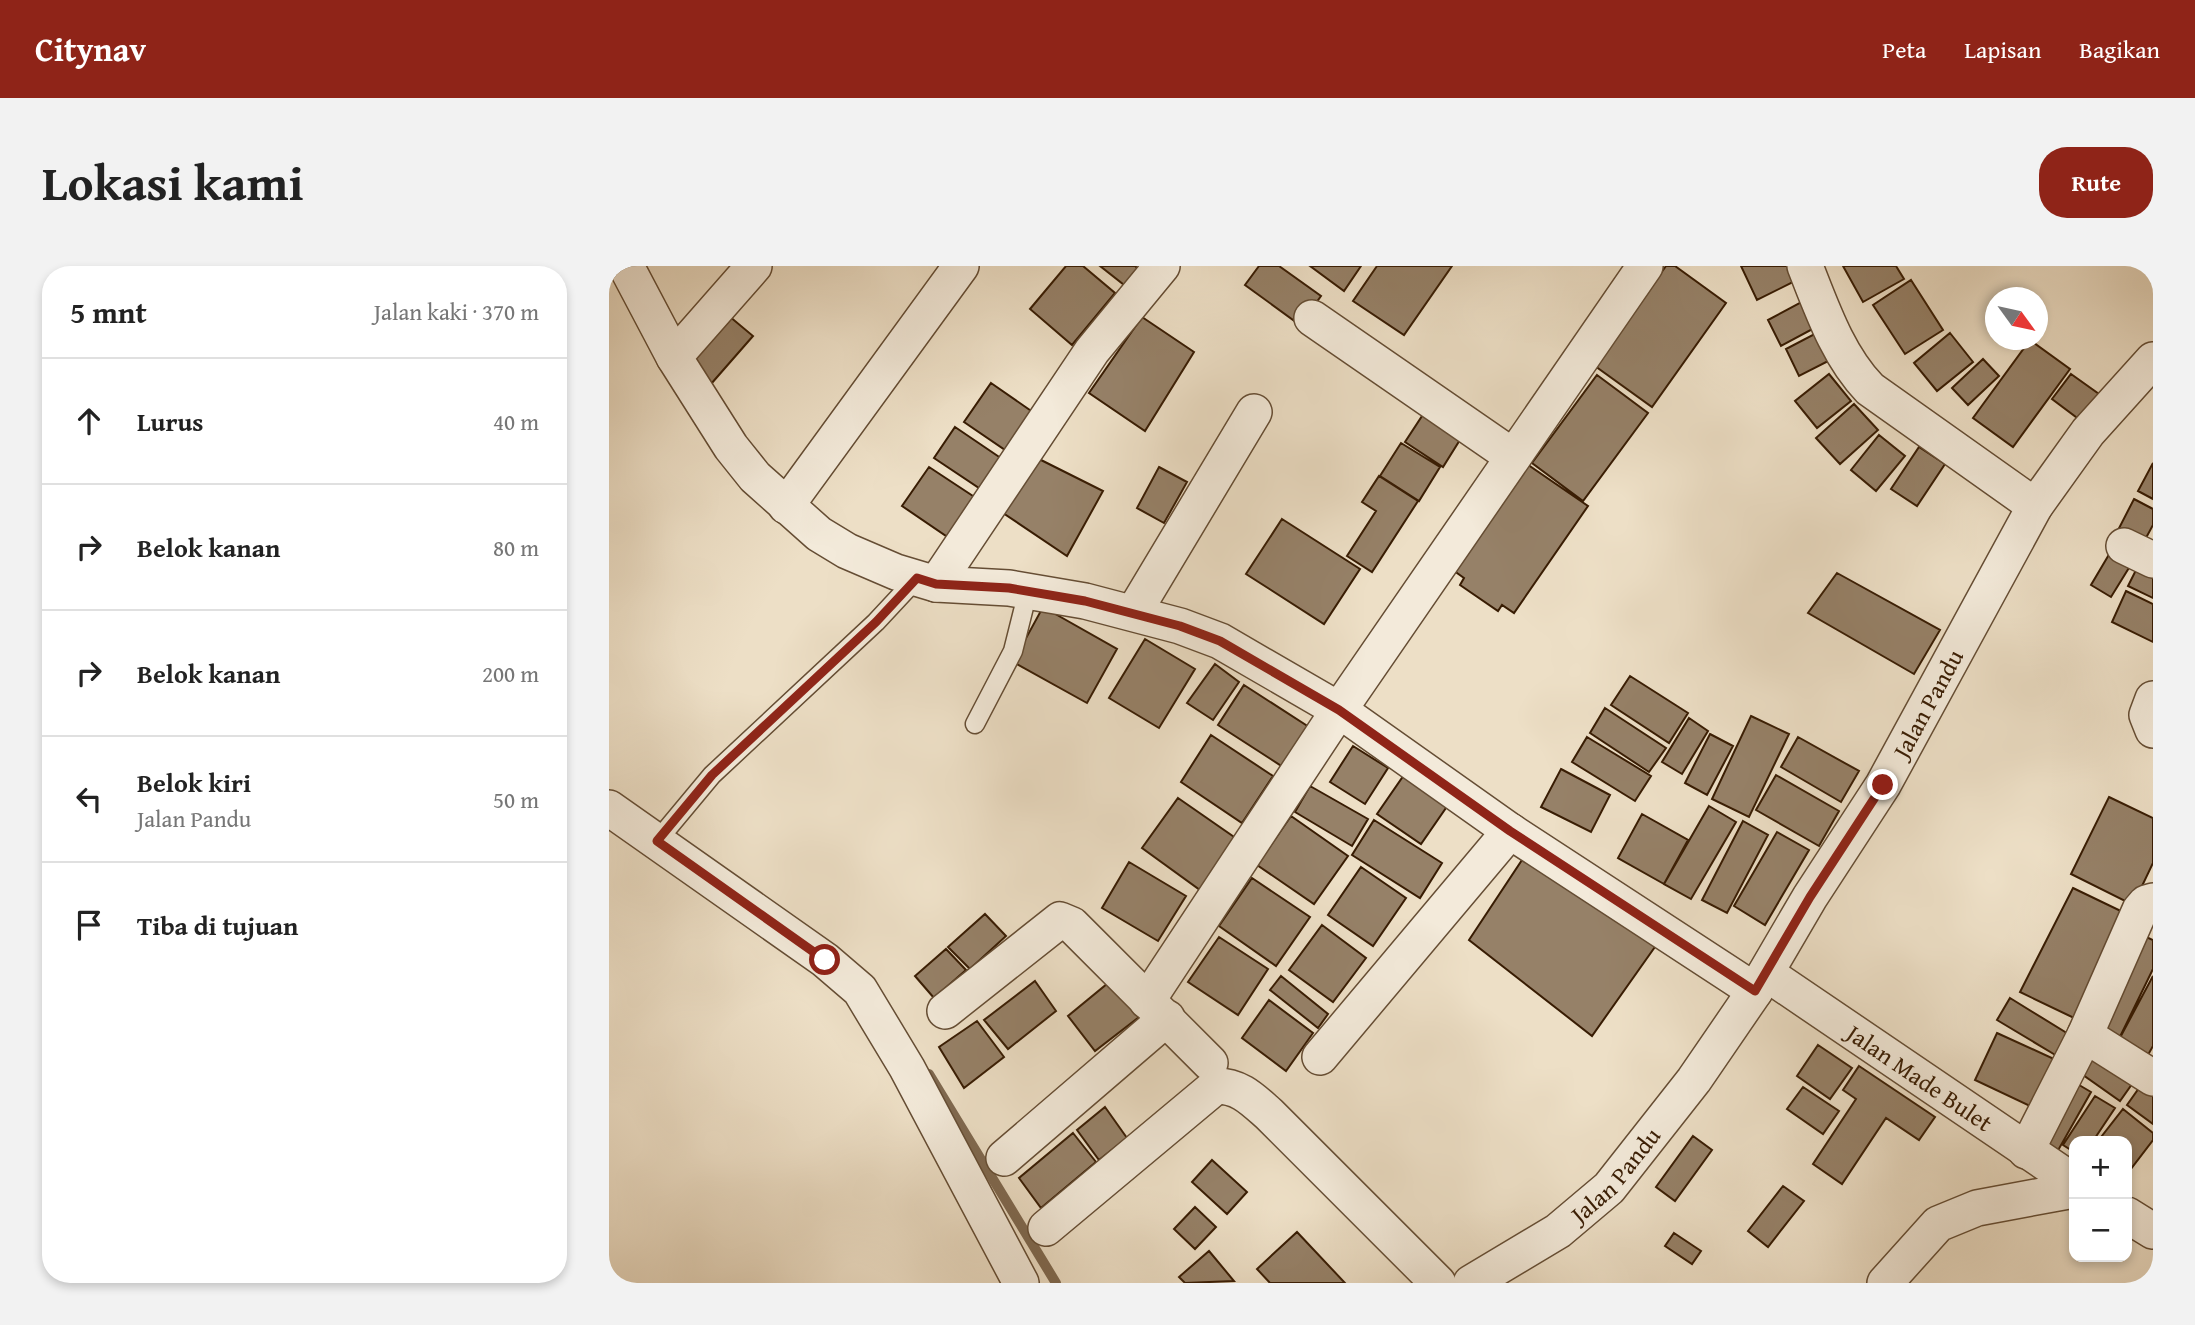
<!DOCTYPE html>
<html lang="id">
<head>
<meta charset="utf-8">
<style>
	:root { --surface:#fff; --page:#f2f2f2; --text:#222; --muted:#767676; --line:#e0e0e0; --accent:#8f2418 }
	body { margin:0; font-family:"Gentium Book Plus",serif; background:var(--page); color:var(--text) }
	.controls { position:absolute; right:21px; bottom:21px; display:grid; overflow:hidden; border-radius:14px; box-shadow:0 4px 10px #0003 }
	.controls button { width:63px; height:63px; display:grid; place-items:center; padding:0; border:0; border-bottom:2px solid var(--line); background:var(--surface); color:var(--text); font:35px sans-serif }
	.compass { position:absolute; left:1376px; top:21px; width:63px; height:63px; border-radius:50%; background:var(--surface); box-shadow:0 4px 10px #0003; rotate:123deg }
	.stop { position:absolute; width:21px; height:21px; margin:-16px; border:5px solid #8f2418; border-radius:50%; background:#fff }
	.stop.end { background:#8f2418; border-color:#fff; box-shadow:0 2px 7px #0008 }
	.list { margin:0; padding:0; list-style:none }
	h2 { display:flex; justify-content:space-between; align-items:center; height:91px; margin:0; padding:0 28px; font-size:30px }
	h2 small { font-size:23px; font-weight:400; color:var(--muted) }
	.list li { display:grid; grid-template-columns:46px 1fr auto; gap:21px; align-items:center; box-sizing:border-box; height:126px; padding:0 28px; border-top:2px solid var(--line) }
	.list b { display:block; font-size:26px; white-space:nowrap }
	.list p { margin:0; font-size:23px; white-space:nowrap; color:var(--muted) }
	.list em { font-size:23px; font-style:normal; color:var(--muted) }
	.icon { flex:none; width:38px; height:38px; fill:none; stroke:currentColor; stroke-width:2; stroke-linecap:round; stroke-linejoin:round }
	.map { position:relative; flex:none; width:1544px; height:1017px; overflow:hidden; border-radius:28px }
	header { display:flex; align-items:center; gap:42px; box-sizing:border-box; height:98px; padding:0 35px; background:var(--accent); color:#fff }
	header strong { font-size:33px }
	nav { display:flex; gap:38px; margin-inline-start:auto; font-size:24px }
	.intro { display:flex; align-items:center; justify-content:space-between; box-sizing:border-box; height:168px; padding:0 42px }
	h1 { margin:0; font-size:49px }
	.button { padding:18px 32px; border-radius:28px; background:var(--accent); color:#fff; font-size:24px; font-weight:700 }
	main { display:flex; gap:42px; padding:0 42px }
	aside { flex:1; background:var(--surface); border-radius:28px; box-shadow:0 4px 10px #0003 }
	.map>svg:first-child { display:block }
</style>
</head>
<body>
<header>
<strong>Citynav</strong>
<nav><a>Peta</a><a>Lapisan</a><a>Bagikan</a></nav>
</header>
<div class="intro"><h1>Lokasi kami</h1><a class="button">Rute</a></div>
<main>
<aside>
<h2>5 mnt<small>Jalan kaki · 370 m</small></h2>
<ul class="list">
<li><svg class="icon" aria-label="ahead" viewBox="0 0 24 24"><path d="M12 20V5M6 11l6-6 6 6"/></svg><div><b>Lurus</b></div><em>40 m</em></li>
<li><svg class="icon" aria-label="right" viewBox="0 0 24 24"><path d="M7 20v-9h11M14 6l5 5-5 5"/></svg><div><b>Belok kanan</b></div><em>80 m</em></li>
<li><svg class="icon" aria-label="right" viewBox="0 0 24 24"><path d="M7 20v-9h11M14 6l5 5-5 5"/></svg><div><b>Belok kanan</b></div><em>200 m</em></li>
<li><svg class="icon" aria-label="left" viewBox="0 0 24 24"><path d="M17 20v-9H6M10 6l-5 5 5 5"/></svg><div><b>Belok kiri</b><p>Jalan Pandu</p></div><em>50 m</em></li>
<li><svg class="icon" aria-label="arrive" viewBox="0 0 24 24"><path d="M6 21V4h12l-3 4 3 4H6"/></svg><div><b>Tiba di tujuan</b></div></li>
</ul>
</aside>
<div class="map">
<svg width="1544" height="1017" viewBox="0 0 1544 1017">
	<rect width="100%" height="100%" fill="#eddfc6"/>
	<filter id="stains"><feTurbulence type="fractalNoise" baseFrequency=".00286" numOctaves="4"/><feColorMatrix values="0 0 0 0 .2 0 0 0 0 .09 0 0 0 0 .02 0 0 0 .5 -.17"/></filter>
	<radialGradient id="worn" r=".72"><stop offset=".6" stop-color="#630" stop-opacity="0"/><stop offset="1" stop-color="#630" stop-opacity=".3"/></radialGradient>
	<g fill="none" stroke-linecap="round" stroke-linejoin="round">
		<path stroke="#7f6950" stroke-width="10" d="M 320,808 L 447,1017"/>
	</g>
	<path fill="#968168" stroke="#381c03" stroke-width="2" d="M 457,0 L 474,0 L 506,27 L 463,79 L 421,43 Z
		M 491,0 L 526,0 L 532,5 L 519,22 Z
		M 650,0 L 670,0 L 712,30 L 691,59 L 636,19 Z
		M 701,0 L 752,0 L 735,25 Z
		M 768,0 L 843,0 L 795,69 L 744,35 Z
		M 1057,0 L 1066,0 L 1117,37 L 1043,141 L 986,100 Z
		M 1132,0 L 1184,0 L 1190,13 L 1148,34 Z
		M 1234,0 L 1287,0 L 1295,13 L 1254,36 Z
		M 1302,14 L 1334,64 L 1296,88 L 1264,39 Z
		M 1198,33 L 1211,59 L 1172,80 L 1159,54 Z
		M 120,50 L 144,70 L 102,118 L 79,99 Z
		M 533,51 L 585,86 L 536,165 L 480,127 Z
		M 1217,62 L 1231,89 L 1190,110 L 1177,83 Z
		M 1341,67 L 1364,96 L 1328,125 L 1305,97 Z
		M 1421,74 L 1461,103 L 1404,181 L 1364,152 Z
		M 1374,93 L 1390,110 L 1359,139 L 1343,122 Z
		M 1220,108 L 1242,135 L 1208,162 L 1186,135 Z
		M 1462,108 L 1490,128 L 1471,154 L 1443,133 Z
		M 988,109 L 1039,147 L 974,235 L 923,197 Z
		M 382,117 L 428,149 L 402,188 L 355,156 Z
		M 1245,138 L 1269,164 L 1231,198 L 1207,172 Z
		M 817,144 L 854,169 L 834,201 L 796,176 Z
		M 346,161 L 402,199 L 382,230 L 325,192 Z
		M 1270,169 L 1296,190 L 1267,225 L 1242,204 Z
		M 792,177 L 831,201 L 810,235 L 771,210 Z
		M 1310,181 L 1336,198 L 1308,240 L 1282,223 Z
		M 430,193 L 494,225 L 458,290 L 394,247 Z
		M 915,196 L 979,240 L 905,347 L 893,339 L 889,345 L 851,319 L 855,312 L 841,302 Z
		M 1544,197 L 1544,233 L 1529,225 Z
		M 320,201 L 370,234 L 343,274 L 293,240 Z
		M 550,201 L 578,216 L 555,257 L 528,242 Z
		M 770,210 L 809,235 L 763,306 L 738,290 L 767,245 L 753,236 Z
		M 1525,233 L 1544,243 L 1544,259 L 1531,283 L 1506,270 Z
		M 673,253 L 751,303 L 715,358 L 637,308 Z
		M 1505,280 L 1526,292 L 1502,331 L 1482,319 Z
		M 1532,294 L 1544,300 L 1544,332 L 1519,320 Z
		M 1228,307 L 1331,364 L 1305,408 L 1199,347 Z
		M 1517,325 L 1544,338 L 1544,376 L 1503,356 Z
		M 434,341 L 508,383 L 478,437 L 404,396 Z
		M 536,373 L 586,403 L 550,462 L 500,432 Z
		M 606,398 L 630,416 L 604,454 L 578,437 Z
		M 1021,410 L 1079,447 L 1060,477 L 1002,439 Z
		M 635,419 L 700,461 L 674,501 L 609,459 Z
		M 996,442 L 1057,482 L 1040,506 L 981,467 Z
		M 1142,450 L 1180,468 L 1140,551 L 1103,533 Z
		M 1080,452 L 1099,465 L 1073,508 L 1053,496 Z
		M 1101,468 L 1124,480 L 1098,529 L 1076,517 Z
		M 602,469 L 664,510 L 633,557 L 572,516 Z
		M 978,471 L 1042,510 L 1026,535 L 963,496 Z
		M 1189,471 L 1250,505 L 1232,536 L 1172,501 Z
		M 744,480 L 779,502 L 756,538 L 721,516 Z
		M 952,503 L 1001,529 L 982,566 L 932,541 Z
		M 795,509 L 839,539 L 812,578 L 768,548 Z
		M 1167,509 L 1230,545 L 1210,580 L 1147,544 Z
		M 701,520 L 759,553 L 743,580 L 686,546 Z
		M 1500,531 L 1544,552 L 1544,597 L 1524,639 L 1462,608 Z
		M 569,532 L 628,573 L 591,624 L 533,582 Z
		M 1100,540 L 1127,556 L 1082,633 L 1055,618 Z
		M 1033,548 L 1079,574 L 1055,618 L 1009,592 Z
		M 682,550 L 739,590 L 705,638 L 648,599 Z
		M 765,554 L 833,597 L 811,632 L 743,589 Z
		M 1134,555 L 1159,569 L 1118,647 L 1093,634 Z
		M 1168,566 L 1200,584 L 1156,659 L 1125,640 Z
		M 917,588 L 1048,678 L 983,770 L 860,674 Z
		M 520,596 L 577,630 L 549,675 L 493,642 Z
		M 752,601 L 797,632 L 764,680 L 719,649 Z
		M 643,612 L 701,651 L 667,700 L 610,660 Z
		M 1464,622 L 1516,647 L 1465,752 L 1411,726 Z
		M 376,648 L 397,670 L 361,703 L 339,681 Z
		M 713,659 L 757,692 L 724,736 L 680,704 Z
		M 1535,670 L 1544,674 L 1544,703 L 1506,781 L 1486,771 Z
		M 610,671 L 659,703 L 629,749 L 579,716 Z
		M 337,683 L 357,704 L 325,732 L 306,710 Z
		M 672,710 L 719,748 L 709,762 L 661,724 Z
		M 1544,710 L 1544,780 L 1535,796 L 1506,781 Z
		M 504,713 L 534,748 L 486,785 L 459,750 Z
		M 426,715 L 447,745 L 399,783 L 375,754 Z
		M 1401,732 L 1461,769 L 1448,790 L 1388,754 Z
		M 660,734 L 704,767 L 677,805 L 633,772 Z
		M 368,755 L 395,791 L 355,822 L 330,781 Z
		M 1388,767 L 1445,793 L 1423,841 L 1366,814 Z
		M 1209,779 L 1243,802 L 1221,833 L 1188,810 Z
		M 1485,779 L 1528,811 L 1511,835 L 1467,804 Z
		M 1250,800 L 1326,851 L 1310,874 L 1277,852 L 1233,918 L 1204,898 L 1247,833 L 1234,824 Z
		M 1535,815 L 1544,822 L 1544,858 L 1518,839 Z
		M 1465,816 L 1482,826 L 1447,888 L 1431,879 Z
		M 1194,821 L 1230,845 L 1214,868 L 1178,843 Z
		M 1486,830 L 1506,842 L 1484,875 L 1465,875 L 1465,886 L 1454,879 Z
		M 496,841 L 518,872 L 490,894 L 468,864 Z
		M 1514,843 L 1544,867 L 1544,874 L 1518,908 L 1518,875 L 1489,875 Z
		M 464,867 L 487,896 L 432,942 L 410,912 Z
		M 1084,870 L 1103,884 L 1066,935 L 1047,921 Z
		M 603,894 L 638,926 L 618,948 L 583,916 Z
		M 1174,920 L 1195,935 L 1159,981 L 1139,965 Z
		M 586,941 L 607,961 L 586,983 L 565,963 Z
		M 688,966 L 736,1017 L 661,1017 L 648,1003 Z
		M 1065,967 L 1092,985 L 1083,998 L 1056,980 Z
		M 600,985 L 625,1015 L 576,1017 L 570,1011 Z"/>
	<g fill="none" stroke-linecap="round" stroke-linejoin="round">
		<defs>
			<path id="service" d="M 366,458 L 404,385 L 419,325
				M 48,575 L 103,509 L 267,356 L 308,312"/>
			<g id="minor">
				<path d="M 17,0 L 65,91"/>
				<path d="M 145,0 L 65,91 L 122,181 L 146,211 L 210,268 L 238,285 L 287,306 L 327,318 L 400,322 L 476,335 L 571,360 L 611,375 L 730,444 L 901,565 L 1146,725"/>
				<path d="M 1196,0 C 1213,43 1229,90 1261,123 L 1426,240"/>
				<path d="M 703,52 L 903,190"/>
				<path d="M 177,240 L 352,0"/>
				<path d="M 1515,280 L 1544,294"/>
				<path d="M 327,318 L 483,85 L 553,0"/>
				<path d="M 525,346 L 645,146"/>
				<path d="M 1544,433 L 1538,449 L 1544,464"/>
				<path d="M 0,542 L 216,694 L 251,724 L 298,802 L 412,1017"/>
				<path id="s1" d="M 1157,707 L 1465,916"/>
				<path d="M 538,735 L 730,444 L 1036,0"/>
				<path d="M 336,745 L 451,654 L 463,659 L 601,797"/>
				<path d="M 1476,769 L 1544,812"/>
				<path d="M 711,791 L 901,565"/>
				<path d="M 1417,885 L 1476,769 L 1531,644 L 1537,637 L 1544,635"/>
				<path d="M 395,892 L 558,752"/>
				<path d="M 1518,949 L 1544,965"/>
				<path d="M 437,962 L 607,820 C 631,820 643,833 660,848 L 829,1017"/>
				<path id="s2" d="M 862,1017 L 949,965 L 1000,922 L 1085,814 L 1146,725 L 1201,631 L 1274,519 L 1426,240 L 1479,166 L 1544,94"/>
				<path d="M 1276,1017 L 1329,958 L 1368,942 L 1465,924"/>
			</g>
		</defs>
		<use href="#service" stroke="#654d34" stroke-width="21"/>
		<use href="#minor" stroke="#654d34" stroke-width="38"/>
		<use href="#service" stroke="#f3eada" stroke-width="18"/>
		<use href="#minor" stroke="#f3eada" stroke-width="35"/>
	</g>
	<g fill="none" stroke-linecap="round" stroke-linejoin="round">
		<path stroke="#8f2418" stroke-width="9" d="M 216,694 L 48,575 L 103,509 L 267,356 L 308,312 L 327,318 L 400,322 L 476,335 L 571,360 L 611,375 L 730,444 L 901,565 L 1146,725 L 1201,631 L 1274,519"/>
	</g>
	<g text-anchor="middle" dominant-baseline="central" stroke-width="6" stroke-linejoin="round" paint-order="stroke">
		<g font-size="24" fill="#381c03" stroke="#f3eada">
			<text stroke="none"><textPath href="#s2" startOffset="749">Jalan Pandu</textPath></text>
			<text stroke="none"><textPath href="#s1" startOffset="186">Jalan Made Bulet</textPath></text>
			<text stroke="none"><textPath href="#s2" startOffset="182">Jalan Pandu</textPath></text>
		</g>
	</g>
	<rect width="100%" height="100%" filter="url(#stains)"/>
	<rect width="100%" height="100%" fill="url(#worn)"/>
</svg>
<div class="controls">
<button>+</button>
<button>−</button>
</div>
<svg class="compass" viewBox="-18 -18 36 36"><path d="M0-13l5 13h-10z" fill="#e53935"/><path d="M0 13l5-13h-10z" fill="#767676"/></svg>
<div class="stop" style="left:216px;top:694px"></div>
<div class="stop end" style="left:1274px;top:519px"></div>
</div>
</main>
</body>
</html>
